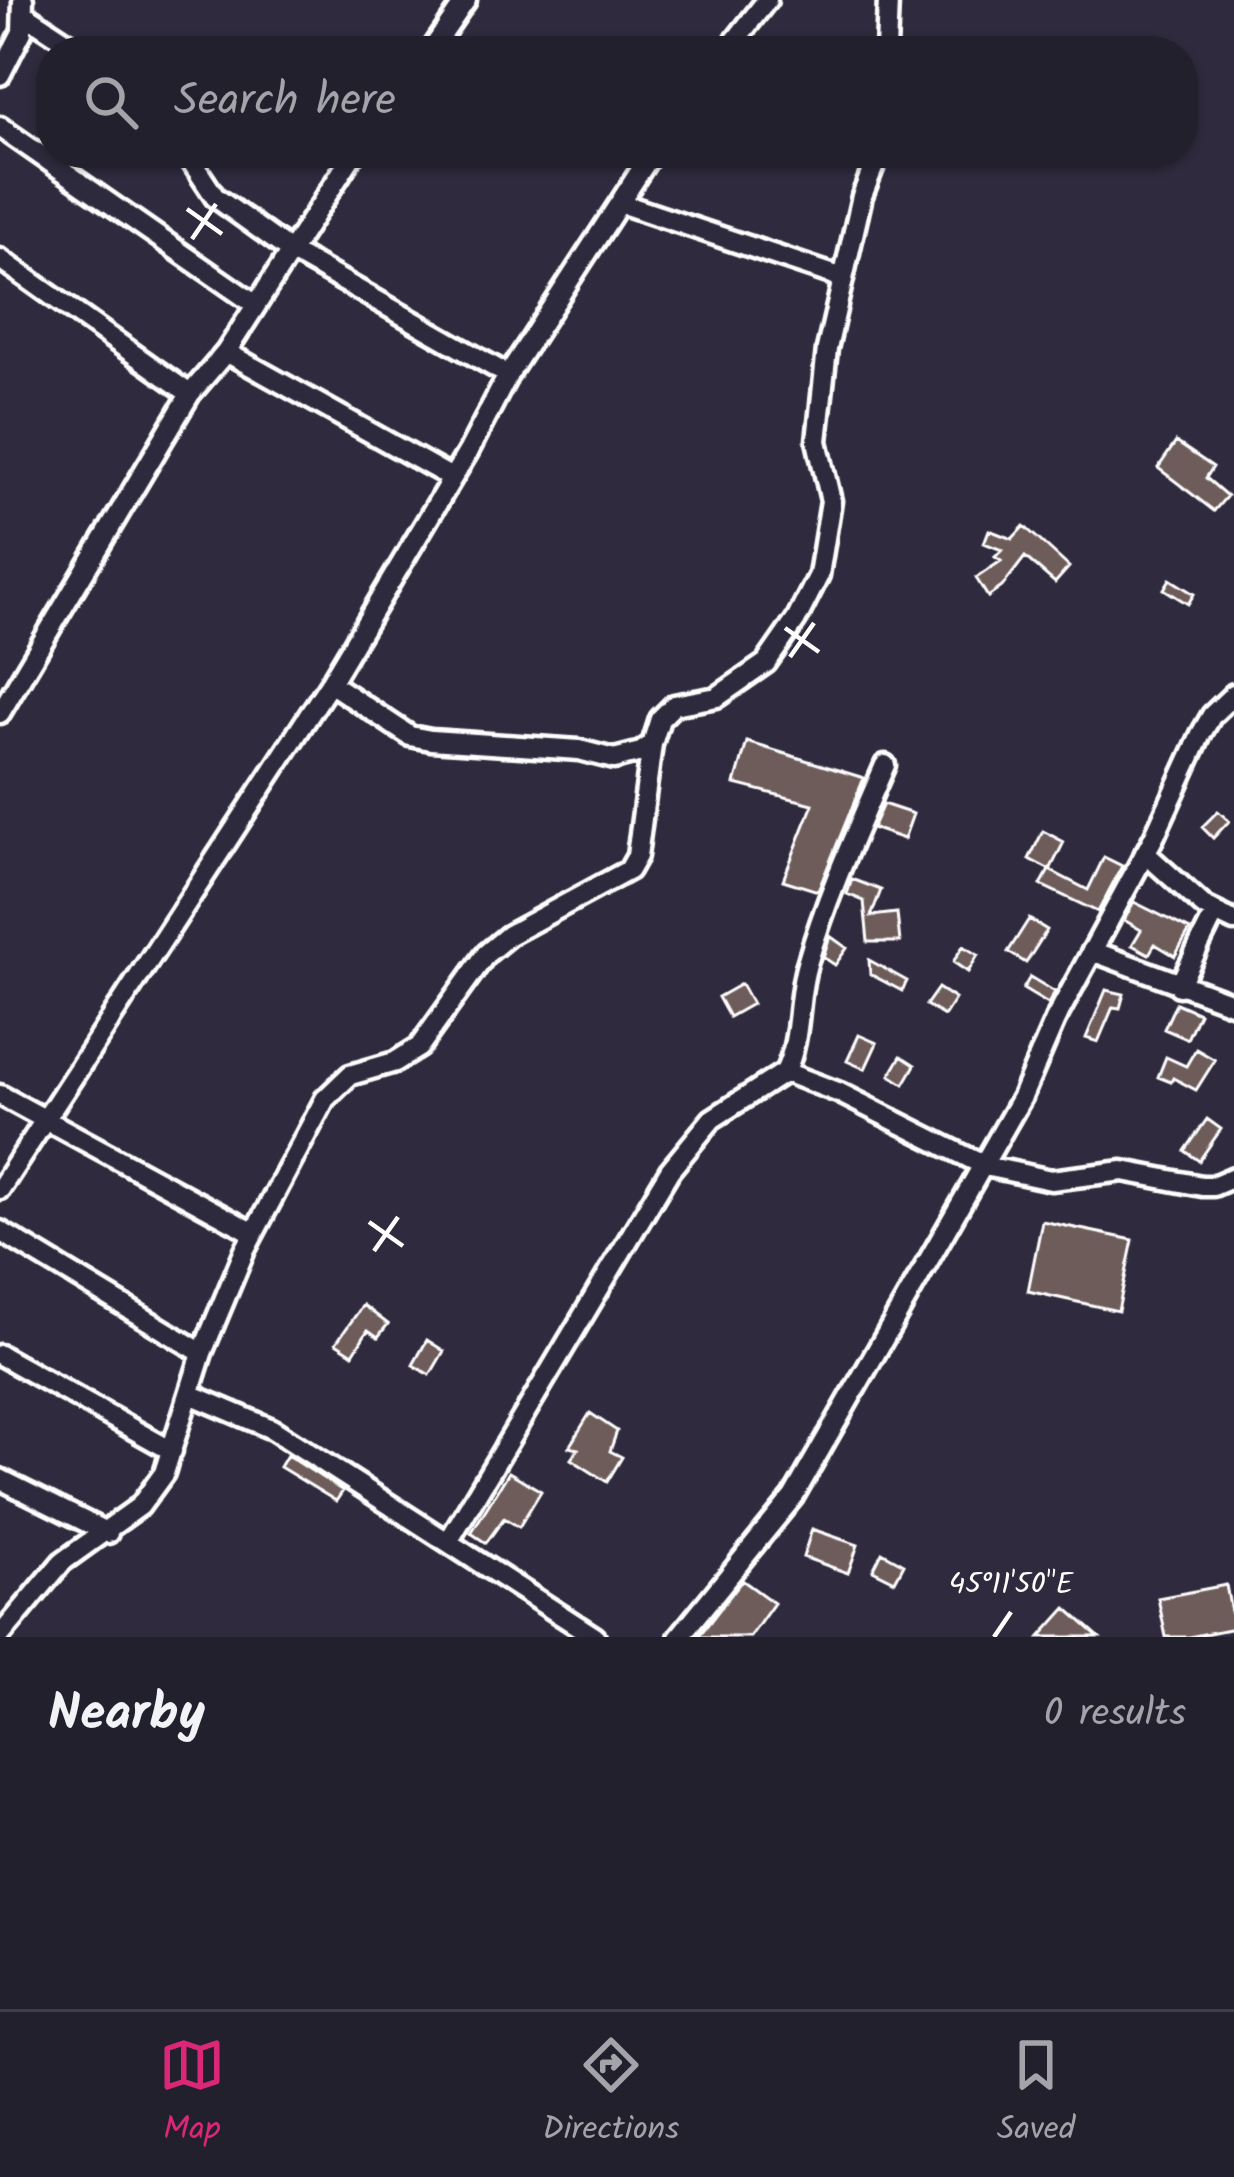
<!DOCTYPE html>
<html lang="en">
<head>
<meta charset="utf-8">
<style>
	:root { --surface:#23202e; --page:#2b2836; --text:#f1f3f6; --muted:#a3a3aa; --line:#403e4a; --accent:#db2777 }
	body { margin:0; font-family:Kalam,sans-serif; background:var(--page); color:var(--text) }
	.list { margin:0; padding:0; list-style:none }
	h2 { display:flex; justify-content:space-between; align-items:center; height:156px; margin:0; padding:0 48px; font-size:51px }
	h2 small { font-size:39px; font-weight:400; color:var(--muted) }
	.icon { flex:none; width:66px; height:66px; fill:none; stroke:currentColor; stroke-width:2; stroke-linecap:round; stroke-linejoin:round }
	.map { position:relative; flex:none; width:1234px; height:1637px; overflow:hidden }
	.search { position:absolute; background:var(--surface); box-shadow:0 3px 9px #0004; left:36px; right:36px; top:36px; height:132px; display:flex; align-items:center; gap:30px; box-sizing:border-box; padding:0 42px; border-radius:48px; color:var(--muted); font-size:45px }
	.sheet { height:372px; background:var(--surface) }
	nav { display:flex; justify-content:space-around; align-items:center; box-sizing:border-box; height:168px; border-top:3px solid var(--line); background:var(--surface); font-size:33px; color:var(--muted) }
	nav a { display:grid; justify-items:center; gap:6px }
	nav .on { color:var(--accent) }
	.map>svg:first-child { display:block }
</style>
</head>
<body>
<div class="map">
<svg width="1234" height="1637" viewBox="0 0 1234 1637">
	<rect width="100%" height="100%" fill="#2f2a3d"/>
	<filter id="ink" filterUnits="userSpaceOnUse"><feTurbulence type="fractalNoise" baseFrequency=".00833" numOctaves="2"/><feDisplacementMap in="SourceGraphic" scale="24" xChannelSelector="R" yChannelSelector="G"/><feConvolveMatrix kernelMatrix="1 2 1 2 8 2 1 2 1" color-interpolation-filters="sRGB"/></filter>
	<g filter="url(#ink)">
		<path fill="#6d5b5a" stroke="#fff" stroke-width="3" d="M 1176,442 L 1213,467 L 1206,478 L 1227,496 L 1214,511 L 1158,468 Z
			M 1024,526 L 1069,567 L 1055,583 L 1025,557 L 1002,587 L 988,597 L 976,578 L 1001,561 L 995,557 L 1002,550 L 984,543 L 989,530 L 1012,539 Z
			M 1170,579 L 1194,594 L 1188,604 L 1164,589 Z
			M 747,742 L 864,778 L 818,891 L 783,880 L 813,804 L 735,784 Z
			M 883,804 L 913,814 L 904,839 L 872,828 Z
			M 1218,811 L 1229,821 L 1213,838 L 1202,827 Z
			M 1043,831 L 1064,842 L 1050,870 L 1029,859 Z
			M 1104,857 L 1122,866 L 1098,912 L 1041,885 L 1049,870 L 1088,890 Z
			M 852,879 L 881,890 L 871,916 L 897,913 L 900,942 L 868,942 L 864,901 L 847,894 Z
			M 1134,902 L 1190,930 L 1175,956 L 1155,944 L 1149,954 L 1132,945 L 1141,930 L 1124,920 Z
			M 1029,919 L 1047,930 L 1026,963 L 1008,952 Z
			M 830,936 L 847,948 L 835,965 L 823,957 Z
			M 963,946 L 978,955 L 968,972 L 953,962 Z
			M 869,960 L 907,981 L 902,991 L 870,974 Z
			M 1030,977 L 1055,992 L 1048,1004 L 1023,989 Z
			M 741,984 L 752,1004 L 729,1017 L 718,997 Z
			M 938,988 L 955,999 L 944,1016 L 926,1005 Z
			M 1106,990 L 1124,994 L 1120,1008 L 1113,1007 L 1098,1042 L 1086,1038 Z
			M 1176,1003 L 1199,1013 L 1187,1039 L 1164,1029 Z
			M 859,1035 L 877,1043 L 865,1069 L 847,1061 Z
			M 1196,1049 L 1215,1060 L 1196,1090 L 1173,1078 L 1171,1082 L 1158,1077 L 1166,1057 L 1186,1066 Z
			M 901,1056 L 915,1065 L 904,1084 L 890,1075 Z
			M 1207,1119 L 1221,1129 L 1199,1161 L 1185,1151 Z
			M 1042,1221 L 1133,1240 L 1118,1311 L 1028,1291 Z
			M 363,1305 L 388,1324 L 378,1337 L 368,1330 L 353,1354 L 336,1343 Z
			M 427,1340 L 444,1351 L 430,1375 L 413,1365 Z
			M 590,1413 L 617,1431 L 610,1451 L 622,1457 L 607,1482 L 571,1459 L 578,1449 L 569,1447 Z
			M 287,1455 L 343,1491 L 336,1501 L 280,1467 Z
			M 509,1472 L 541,1491 L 519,1527 L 504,1518 L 486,1543 L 471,1533 Z
			M 812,1529 L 858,1545 L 848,1573 L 803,1557 Z
			M 882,1552 L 904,1564 L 895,1581 L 873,1570 Z
			M 742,1580 L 774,1603 L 750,1637 L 698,1637 Z
			M 1226,1585 L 1234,1628 L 1189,1637 L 1166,1637 L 1158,1598 Z
			M 1066,1608 L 1099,1637 L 1040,1637 Z"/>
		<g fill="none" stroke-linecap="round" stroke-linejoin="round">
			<defs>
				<path id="street" d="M 23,13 L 81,51
					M 431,51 L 466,0
					M 727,51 L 767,0
					M 886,51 L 888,0
					M 0,75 L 22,32 L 23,0
					M 0,127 L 256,305
					M 186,153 L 215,197 L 290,251 L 508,375
					M 620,203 L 843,278
					M 0,259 L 190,394
					M 226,352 L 452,478
					M 330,683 L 410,736 L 431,740 L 579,750 L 614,759 L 641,752 L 652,744
					M 0,713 L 190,394 L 226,352 L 354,153
					M 885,765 C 857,830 827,895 807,964 C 796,1001 802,1037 785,1072 L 840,1093 L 985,1166 L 1051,1180 L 1123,1171 L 1202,1186 L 1213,1186 L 1234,1177
					M 1145,853 L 1205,907 L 1234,921
					M 1092,951 L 1234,1004
					M 1179,986 L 1215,913
					M 0,1095 L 254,1233
					M 0,1189 L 330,683 L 469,450 L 508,375 L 652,153
					M 0,1231 L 202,1353
					M 0,1355 L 172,1451
					M 190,1394 L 272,1429 L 595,1637
					M 0,1479 L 108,1533
					M 448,1542 L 670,1170 L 712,1119 L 785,1072
					M 0,1636 L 62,1562 L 140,1506 L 164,1473 L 202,1353 L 245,1250 L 325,1099 L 350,1075 L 395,1062 L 419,1047 L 486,954 L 509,935 L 629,870 L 637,856 L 652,744 L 660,719 L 674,705 L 717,697 L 766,663 L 796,620 L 819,575 L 831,501 L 817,441 L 827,349 L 862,196 L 879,153
					M 679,1637 L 793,1497 L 1022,1097 L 1055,1020 L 1154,837 L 1201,734 L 1212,715 L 1234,694"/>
			</defs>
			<use href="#street" stroke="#fff" stroke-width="27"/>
			<use href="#street" stroke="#2f2a3d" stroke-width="18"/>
		</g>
	</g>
	<path fill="none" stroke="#fff" stroke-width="4.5" d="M 187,209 L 222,234M 192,239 L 216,204M 785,628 L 819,652M 790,657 L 814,623M 369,1222 L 403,1246M 374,1251 L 398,1217M 994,1637 L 1011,1612"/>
	<g font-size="30" text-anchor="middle" fill="#fff" stroke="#2f2a3d" stroke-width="9" stroke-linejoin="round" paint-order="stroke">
		<text x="1011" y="1593">45°11'50"E</text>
	</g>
</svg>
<div class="search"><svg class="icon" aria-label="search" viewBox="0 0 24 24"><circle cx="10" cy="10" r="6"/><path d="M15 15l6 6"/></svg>Search here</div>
</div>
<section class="sheet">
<h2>Nearby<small>0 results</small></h2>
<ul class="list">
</ul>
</section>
<nav>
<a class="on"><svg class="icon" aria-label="map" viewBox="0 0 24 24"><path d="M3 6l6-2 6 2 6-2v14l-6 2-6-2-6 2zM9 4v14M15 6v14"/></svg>Map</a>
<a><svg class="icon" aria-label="directions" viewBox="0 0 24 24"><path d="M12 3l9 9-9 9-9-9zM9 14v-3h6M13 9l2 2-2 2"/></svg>Directions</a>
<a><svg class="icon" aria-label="saved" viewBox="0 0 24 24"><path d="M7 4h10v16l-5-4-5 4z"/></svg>Saved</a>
</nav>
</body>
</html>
